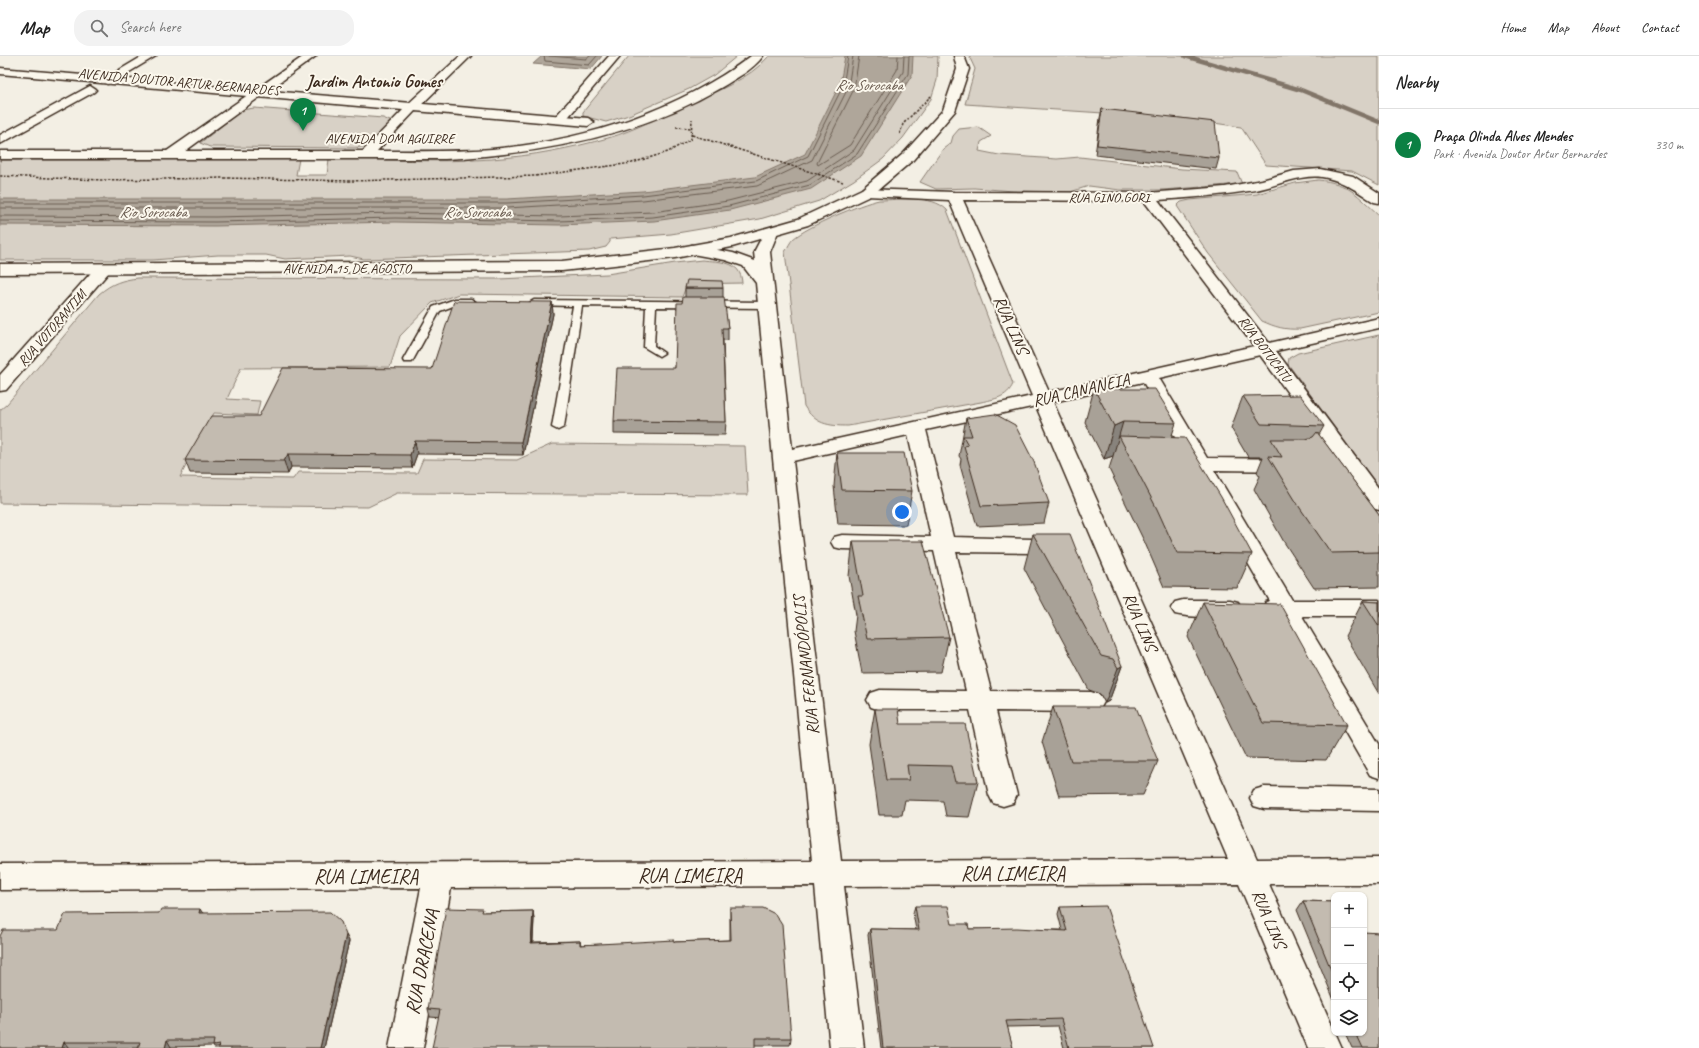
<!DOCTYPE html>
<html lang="en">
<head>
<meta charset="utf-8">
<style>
	:root { --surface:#fff; --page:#f2f2f2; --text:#222; --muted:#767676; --line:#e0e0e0; --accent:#0b8043 }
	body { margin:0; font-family:Caveat,sans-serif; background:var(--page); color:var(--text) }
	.controls { position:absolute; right:12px; bottom:12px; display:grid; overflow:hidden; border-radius:8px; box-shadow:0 1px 3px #0004 }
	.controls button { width:36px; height:36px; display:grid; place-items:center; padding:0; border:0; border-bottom:1px solid var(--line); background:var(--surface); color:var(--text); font:20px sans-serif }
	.you { position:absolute; left:902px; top:456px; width:14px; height:14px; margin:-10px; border:3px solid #fff; border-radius:50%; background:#1a73e8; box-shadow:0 0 0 6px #1a73e833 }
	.badge { display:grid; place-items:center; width:26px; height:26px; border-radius:50%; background:var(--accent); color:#fff; font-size:13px; font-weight:700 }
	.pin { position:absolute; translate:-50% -33px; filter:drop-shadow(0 1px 2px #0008) }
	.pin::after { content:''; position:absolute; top:21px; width:14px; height:12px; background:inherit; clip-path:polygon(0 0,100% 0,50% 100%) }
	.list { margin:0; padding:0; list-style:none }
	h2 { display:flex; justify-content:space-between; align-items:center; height:52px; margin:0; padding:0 16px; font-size:17px }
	h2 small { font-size:13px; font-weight:400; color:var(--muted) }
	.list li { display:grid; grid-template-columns:26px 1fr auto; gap:12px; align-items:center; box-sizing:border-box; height:72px; padding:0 16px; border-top:1px solid var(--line) }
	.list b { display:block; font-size:15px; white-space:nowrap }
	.list p { margin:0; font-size:13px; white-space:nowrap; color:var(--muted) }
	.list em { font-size:13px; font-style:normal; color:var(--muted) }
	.icon { flex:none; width:22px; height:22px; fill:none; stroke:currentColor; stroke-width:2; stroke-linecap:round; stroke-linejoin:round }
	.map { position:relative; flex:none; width:1379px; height:992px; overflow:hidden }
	header { display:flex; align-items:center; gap:24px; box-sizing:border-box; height:56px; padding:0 20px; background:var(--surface); border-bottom:1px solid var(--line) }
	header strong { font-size:19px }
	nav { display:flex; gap:22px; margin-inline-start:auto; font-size:14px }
	.search { width:280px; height:36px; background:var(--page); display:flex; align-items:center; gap:10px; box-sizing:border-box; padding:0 14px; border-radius:16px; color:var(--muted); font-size:15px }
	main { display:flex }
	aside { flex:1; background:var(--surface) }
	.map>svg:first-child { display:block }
</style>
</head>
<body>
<header>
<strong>Map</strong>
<div class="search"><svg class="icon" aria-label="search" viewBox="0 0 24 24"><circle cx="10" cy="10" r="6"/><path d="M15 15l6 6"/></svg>Search here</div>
<nav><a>Home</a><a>Map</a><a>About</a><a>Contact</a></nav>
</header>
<main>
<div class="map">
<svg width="1379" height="992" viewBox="0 0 1379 992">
	<rect width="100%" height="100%" fill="#f3efe4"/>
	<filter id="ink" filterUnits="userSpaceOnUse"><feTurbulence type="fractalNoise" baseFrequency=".025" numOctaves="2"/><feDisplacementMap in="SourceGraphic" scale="8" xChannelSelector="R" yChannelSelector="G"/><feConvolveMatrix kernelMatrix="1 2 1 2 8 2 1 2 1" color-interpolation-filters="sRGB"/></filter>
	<g filter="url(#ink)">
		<path fill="#d8d1c6" stroke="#8a7e72" d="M 629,0 L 737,0 L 714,19 L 689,33 L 629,59 L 606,66 L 583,60 L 583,56 Z
			M 769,0 L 938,0 L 937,24 L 931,43 L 903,82 L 883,103 L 854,124 L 819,145 L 760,163 L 671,178 L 610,183 L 610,186 L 606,191 L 589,195 L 364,203 L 350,200 L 285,203 L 266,199 L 218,199 L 153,204 L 0,204 L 0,104 L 299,103 L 296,119 L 327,119 L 329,103 C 383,103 438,107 492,103 C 531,100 572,92 608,82 C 636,74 660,60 686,49 C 714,36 749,24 769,0 Z
			M 969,0 L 1379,0 L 1379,129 L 1352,115 L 1266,109 L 1241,71 L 1180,62 L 965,48 L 975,13 Z
			M 254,52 L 383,62 L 390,65 L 395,70 L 368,90 L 355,92 L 210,91 L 200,87 L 242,54 Z
			M 978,71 L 991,80 L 981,86 L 979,95 L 999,99 L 1057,103 L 1080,101 L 1182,113 L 1237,116 L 1242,128 L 1162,134 L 1120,134 L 1089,130 L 1070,136 L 1014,135 L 974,132 L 936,133 L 920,126 L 943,93 L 951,87 L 953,80 L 959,73 Z
			M 1318,124 C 1349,127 1357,139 1379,159 L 1379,256 L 1300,273 C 1285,274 1275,271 1262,265 L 1208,197 L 1177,150 L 1181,146 L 1190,144 L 1257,138 L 1295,127 Z
			M 879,144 C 900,144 931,138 947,154 L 1013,328 C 1007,342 994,343 981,346 L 848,370 C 828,370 815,368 804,350 L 785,196 C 788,191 790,186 793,183 C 808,170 860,148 879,144 Z
			M 702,204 C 719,206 741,204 742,227 L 687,228 L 682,241 L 459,238 L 432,247 L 400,280 L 390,311 L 241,312 L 227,343 L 260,345 L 257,359 L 214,357 L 180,421 L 293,423 L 298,416 L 417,417 L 423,403 L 517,404 L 552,388 L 745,390 L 748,439 L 397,437 L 368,451 L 0,447 L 0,354 L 7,348 L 99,238 C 112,227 122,224 138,222 L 499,223 L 607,218 L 675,207 Z
			M 1379,279 L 1379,432 L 1288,308 L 1289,302 L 1298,297 Z"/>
		<path fill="#afa69a" stroke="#817468" d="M 542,0 L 602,0 L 591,13 L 533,8 Z
			M 845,0 L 913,0 L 912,19 L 861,100 L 811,133 L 730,154 L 654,165 L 559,169 L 395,166 L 215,170 L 0,169 L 0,143 L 507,143 L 643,135 L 755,121 L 805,98 L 840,28 Z"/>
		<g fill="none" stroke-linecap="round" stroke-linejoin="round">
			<path stroke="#695c50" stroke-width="1" d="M 544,0 L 545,5 L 589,9 L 597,0
				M 549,0 L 586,3 L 590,0
				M 859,0 L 854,33 L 817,107 L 818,109 L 850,89 L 897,14 L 898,0
				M 0,147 L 507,147 L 643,139 L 756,125 L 808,100 L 843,30 L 848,0
				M 0,152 L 507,152 L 643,144 L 757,130 L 812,104 L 848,32 L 853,0
				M 0,160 L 215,161 L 395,157 L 559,160 L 653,156 L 728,145 L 807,125 L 854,94 L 903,16 L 904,0
				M 0,165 L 215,166 L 395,162 L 559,165 L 653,161 L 729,150 L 810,129 L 857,98 L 908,18 L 909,0"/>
			<path stroke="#817468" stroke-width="4.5" d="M 1185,0 L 1301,34 L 1379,66"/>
			<defs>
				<path id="service" d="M 455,243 L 471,243 L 476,246 L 471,249 L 456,249 L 440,255 L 412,306 L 404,306 L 403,304 L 433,251 Z
					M 534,244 L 767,246 L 772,249 L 767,252 L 656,251 L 654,290 L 664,297 L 659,300 L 644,291 L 646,251 L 582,250 L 564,371 L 558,374 L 552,371 L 573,250 L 531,249 L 529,247 Z"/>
				<path id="minor" d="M 143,0 L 156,0 L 111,27 L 107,28 L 101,25 Z
					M 304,0 L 316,0 L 177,101 L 167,101 L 165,98 L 167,95 Z
					M 460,0 L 471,0 L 416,54 L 408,54 L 406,51 L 408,48 Z
					M 609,0 L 620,0 L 564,66 L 556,66 L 554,63 L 556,60 Z
					M 90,30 L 96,34 L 94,36 L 0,88 L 0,79 Z
					M 1320,113 L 1353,120 L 1379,137 L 1379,147 L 1374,146 C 1355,134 1345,125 1322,121 C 1300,118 1277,130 1256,134 C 1223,139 1191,142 1158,144 L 1269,287 L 1379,262 L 1379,272 L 1276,295 L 1379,433 L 1379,454 L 1372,452 L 1260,299 L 1159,322 L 1207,402 L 1290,403 L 1297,405 L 1300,409 L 1297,413 L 1290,415 L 1214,414 L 1292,544 L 1379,544 L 1379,560 L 1302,560 L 1379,688 L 1379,722 L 1370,719 L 1278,560 L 1266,558 L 1262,552 L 1266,546 L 1270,545 L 1194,414 L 1181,412 L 1178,408 L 1181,404 L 1187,402 L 1143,326 L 1053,346 L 1257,803 L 1379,802 L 1379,828 L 1269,828 L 1342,992 L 1308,992 L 1239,828 L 844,830 L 864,992 L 830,992 L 815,830 L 451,832 L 423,992 L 389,992 L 421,832 L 0,834 L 0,808 L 812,805 L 756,227 L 743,210 L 725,204 L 687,197 L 684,194 L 687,191 L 692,189 L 733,197 L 755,205 L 754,196 L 766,173 L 776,173 L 778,176 L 770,196 L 792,393 L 1032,340 L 949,144 L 867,140 L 862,139 L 860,136 L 862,133 L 954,136 L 1148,137 L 1225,131 L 1262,124 L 1294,115 ZM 963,144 L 1144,145 L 1254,290 L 1049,336 ZM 1036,350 L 1228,803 L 841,805 L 793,405 L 908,379 L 931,481 L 842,479 L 834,481 L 831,486 L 834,491 L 842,493 L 934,495 L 966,635 L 880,634 L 871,637 L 867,644 L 871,651 L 880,654 L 970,654 L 989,739 L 993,747 L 1003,750 L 1013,747 L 1017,739 L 996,655 L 1091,656 L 1100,653 L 1104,646 L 1100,639 L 1091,636 L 991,635 L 956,496 L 1033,497 L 1041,495 L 1044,490 L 1041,485 L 1033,483 L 953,481 L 926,374 Z
					M 103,208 L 109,210 L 111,213 L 109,216 L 6,334 L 0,335 L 0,319 L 97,210 Z
					M 1183,544 L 1230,544 L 1238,546 L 1242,552 L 1238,558 C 1222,562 1191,562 1175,558 L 1171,552 L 1175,546 Z
					M 1264,731 L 1379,733 L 1379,755 L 1264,753 L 1254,750 L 1250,742 L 1254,734 Z"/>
				<path id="secondary" d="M 751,0 L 763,0 C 754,13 735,23 722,31 C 639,80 540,98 445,103 L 0,103 L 0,95 L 363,95 L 403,54 L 0,18 L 0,12 L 588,62 L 594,66 L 588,70 L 415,55 L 377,95 C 415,95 454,96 492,93 C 584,85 677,55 751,0 Z
					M 954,0 L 964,0 L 969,13 L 955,55 L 913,104 L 872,139 L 808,169 L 732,191 L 675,202 L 562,215 L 0,218 L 0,208 L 562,205 L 675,192 L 731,182 L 798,163 L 862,133 L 903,98 L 943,54 L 957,13 Z"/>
			</defs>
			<use href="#service" stroke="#3b2a1e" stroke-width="3"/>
			<use href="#minor" stroke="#3b2a1e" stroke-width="3"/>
			<use href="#secondary" stroke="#3b2a1e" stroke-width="3"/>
			<path stroke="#3b2a1e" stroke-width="1.5" stroke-dasharray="2.5 1.5" stroke-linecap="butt" d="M 676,71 L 692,72
				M 900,78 L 903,68 L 931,40
				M 692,79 L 843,126
				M 0,120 L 102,124 L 226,122 L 351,125 L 535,120 L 632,107 L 668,96 L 691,83 L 692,63"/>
			<use href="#service" fill="#fbf7ec" fill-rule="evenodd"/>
			<use href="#minor" fill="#fbf7ec" fill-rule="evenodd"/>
			<use href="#secondary" fill="#fbf7ec" fill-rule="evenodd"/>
		</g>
		<path fill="#a8a197" stroke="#3b2a1e" d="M 1102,53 L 1219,102 L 1216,113 L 1095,99 L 1100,62 Z
			M 685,232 L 723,232 L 723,241 L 728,272 L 728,284 L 723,284 L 726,366 L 725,379 L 614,378 L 614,365 L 675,312 L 682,247 L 685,241 Z
			M 552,246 L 553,258 L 523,399 L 417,398 L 412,412 L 291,411 L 288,418 L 190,417 L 185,404 L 259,360 L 432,313 Z
			M 1094,333 L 1176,367 L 1171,382 L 1252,498 L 1237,532 L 1164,531 L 1145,487 L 1109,413 L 1113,400 L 1104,403 L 1085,366 Z
			M 1243,340 L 1324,370 L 1319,379 L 1379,459 L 1379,531 L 1314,532 L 1284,486 L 1254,433 L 1260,420 L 1257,416 L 1263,401 L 1248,401 L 1231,372 Z
			M 966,362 L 1049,447 L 1044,467 L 977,470 L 960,409 L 961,403 L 959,400 Z
			M 837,397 L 912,435 L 906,469 L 838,468 L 834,430 Z
			M 1033,478 L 1122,610 L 1109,645 L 1105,647 L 1100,638 L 1089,634 L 1024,512 Z
			M 853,485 L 949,581 L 941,616 L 862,617 L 854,575 L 856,559 L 849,520 Z
			M 1363,545 L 1379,546 L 1379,638 L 1345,580 Z
			M 1203,546 L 1347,669 L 1326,704 L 1246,702 L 1188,581 Z
			M 1053,651 L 1158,705 L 1143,739 L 1059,740 L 1042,686 Z
			M 875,653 L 900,668 L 978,726 L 969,761 L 946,760 L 943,745 L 905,744 L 902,759 L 879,759 L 869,688 Z
			M 1303,845 L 1334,846 L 1334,944 L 1297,854 Z
			M 915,850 L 952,868 L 969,873 L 1062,874 L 1058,858 L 1060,851 L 1154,992 L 1064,992 L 1058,970 L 1007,971 L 1013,992 L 881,992 L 868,879 L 870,873 L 916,874 L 913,857 Z
			M 730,852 L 791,982 L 790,989 L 755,989 L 430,961 L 428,953 L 484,856 L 533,855 L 534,863 L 533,886 L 580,885 L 581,889 L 674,886 L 730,884 Z
			M 202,857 L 346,879 L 349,885 L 324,992 L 214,992 L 213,990 L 171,991 L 171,992 L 0,992 L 58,874 Z
			M 1345,977 L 1364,977 L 1379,992 L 1352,992 Z"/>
		<path fill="#88837b" stroke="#3b2a1e" d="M 552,246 L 553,258 L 523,399 L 521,386 Z
			M 1123,366 L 1113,400 L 1104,403 L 1114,370 Z
			M 415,385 L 417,398 L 412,412 L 410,399 Z
			M 288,398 L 291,411 L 288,418 L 284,405 Z
			M 1122,610 L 1109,645 L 1105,647 L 1118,612 Z
			M 200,853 L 204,859 L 199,857 Z
			M 533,855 L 534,863 L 532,894 L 531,887 Z
			M 346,879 L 349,885 L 324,992 L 320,992 Z
			M 167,984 L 171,991 L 171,992 L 165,992 Z
			M 64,986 L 69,992 L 62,992 Z"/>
		<path fill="#c3bbb0" stroke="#3b2a1e" d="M 1102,53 L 1215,66 L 1219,102 L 1097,89 Z
			M 687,224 L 722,225 L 723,232 L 685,232 Z
			M 683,241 L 724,241 L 728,272 L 722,272 L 726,366 L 614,365 L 617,312 L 675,312 L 677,247 L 682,247 Z
			M 454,245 L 552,246 L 521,386 L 415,385 L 410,399 L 288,398 L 284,405 L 185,404 L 211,360 L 259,360 L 283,312 L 432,313 Z
			M 1094,333 L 1155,333 L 1176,367 L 1123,366 L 1114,370 Z
			M 1300,339 L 1324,370 L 1261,368 L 1243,340 Z
			M 995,358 L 1015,369 L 1034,406 L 1049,447 L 981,450 L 964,390 L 968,389 L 963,380 L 972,380 L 966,362 Z
			M 1317,376 L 1379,459 L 1379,496 L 1331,497 L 1300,452 L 1268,400 L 1282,401 L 1271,383 L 1306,383 L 1313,381 Z
			M 1119,380 L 1185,382 L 1221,441 L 1252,498 L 1177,497 L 1157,453 Z
			M 837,397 L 904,397 L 912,435 L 842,434 Z
			M 1033,478 L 1070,478 L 1122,610 L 1118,612 L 1113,603 L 1101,600 Z
			M 853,485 L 923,485 L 949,581 L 867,583 L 858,540 L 863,540 Z
			M 1363,545 L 1379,546 L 1379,570 Z
			M 1203,546 L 1280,548 L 1347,669 L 1263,667 Z
			M 1053,651 L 1136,651 L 1158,705 L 1071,705 Z
			M 875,653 L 898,653 L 900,668 L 965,668 L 978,726 L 955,726 L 951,710 L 907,709 L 909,724 L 886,724 Z
			M 1303,845 L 1334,846 L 1334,921 Z
			M 915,850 L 948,850 L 952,868 L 968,868 L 969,873 L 1017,872 L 1067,875 L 1060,851 L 1106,850 L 1154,992 L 1069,992 L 1061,963 L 1006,965 L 1013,992 L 883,992 L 870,873 L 919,874 Z
			M 446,852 L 483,853 L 482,856 L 533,855 L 531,887 L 580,885 L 580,889 L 674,884 L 674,886 L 731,884 L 730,852 L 763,852 L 775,858 L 782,869 L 791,982 L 755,982 L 755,992 L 432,992 L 440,954 L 428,953 Z
			M 161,853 L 200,853 L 199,857 L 330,856 L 341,866 L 346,879 L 320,992 L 218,992 L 219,989 L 213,990 L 214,984 L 167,984 L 165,992 L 138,992 L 140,986 L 64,986 L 62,992 L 0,992 L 0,880 L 3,874 L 58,874 L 65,858 L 159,857 Z
			M 1364,876 L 1379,877 L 1379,992 L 1363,992 L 1356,977 L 1364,977 Z"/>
	</g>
	<g text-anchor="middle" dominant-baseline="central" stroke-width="4" stroke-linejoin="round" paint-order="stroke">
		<g font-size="14" fill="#3b2a1e" stroke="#fbf7ec">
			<text transform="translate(179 26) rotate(5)">AVENIDA DOUTOR ARTUR BERNARDES</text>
			<text x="390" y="82">AVENIDA DOM AGUIRRE</text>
			<text x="1109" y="141">RUA GINO GORI</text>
			<text x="347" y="212">AVENIDA 15 DE AGOSTO</text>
			<text transform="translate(52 272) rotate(-49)">RUA VOTORANTIM</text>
			<text transform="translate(1265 293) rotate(53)">RUA BOTUCATU</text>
		</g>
		<g font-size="15" font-style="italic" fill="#645549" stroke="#fbf7ec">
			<text x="869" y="29">Rio Sorocaba</text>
			<text x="153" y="156">Rio Sorocaba</text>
			<text x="477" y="156">Rio Sorocaba</text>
		</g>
		<g font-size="17" fill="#3b2a1e" stroke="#fbf7ec">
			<text transform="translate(1011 269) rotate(66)">RUA LINS</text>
			<text transform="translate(1081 334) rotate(-13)">RUA CANANEIA</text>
			<text transform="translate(1140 566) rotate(67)">RUA LINS</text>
			<text transform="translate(806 609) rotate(-96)">RUA FERNANDÓPOLIS</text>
			<text transform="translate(1269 863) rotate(67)">RUA LINS</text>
		</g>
		<g font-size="18" font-weight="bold" fill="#3b2a1e" stroke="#fbf7ec">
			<text x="374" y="25">Jardim Antonio Gomes</text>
		</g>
		<g font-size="20" fill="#3b2a1e" stroke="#fbf7ec">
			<text x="1013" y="817">RUA LIMEIRA</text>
			<text x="690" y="819">RUA LIMEIRA</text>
			<text x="366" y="820">RUA LIMEIRA</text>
			<text transform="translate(422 906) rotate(-79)">RUA DRACENA</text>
		</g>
	</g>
</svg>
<div class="controls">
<button>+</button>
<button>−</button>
<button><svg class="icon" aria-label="locate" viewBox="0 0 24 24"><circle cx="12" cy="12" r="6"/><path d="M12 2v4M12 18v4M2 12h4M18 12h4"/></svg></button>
<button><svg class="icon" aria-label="layers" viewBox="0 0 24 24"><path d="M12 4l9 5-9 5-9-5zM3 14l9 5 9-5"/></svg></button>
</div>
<div class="you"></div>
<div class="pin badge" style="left:303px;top:75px">1</div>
</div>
<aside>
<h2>Nearby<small></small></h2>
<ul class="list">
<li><span class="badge">1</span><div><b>Praça Olinda Alves Mendes</b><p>Park · Avenida Doutor Artur Bernardes</p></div><em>330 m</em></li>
</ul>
</aside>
</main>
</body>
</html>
